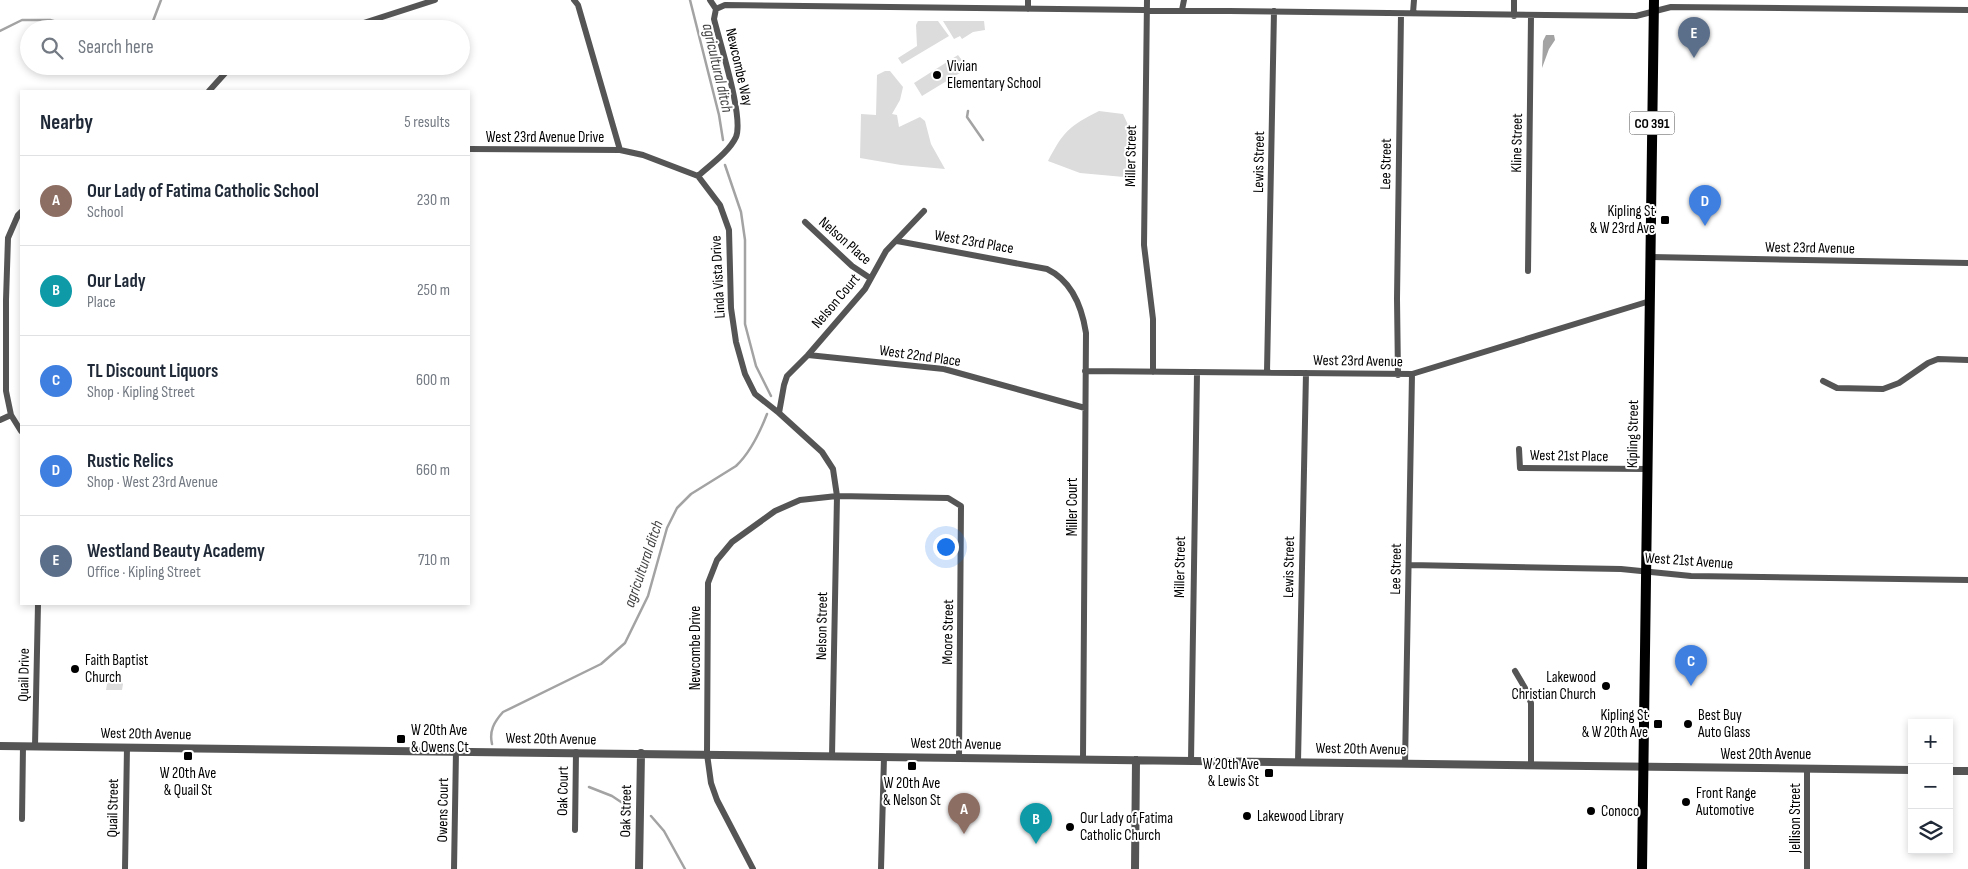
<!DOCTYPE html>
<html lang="en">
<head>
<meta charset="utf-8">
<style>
	:root { --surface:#fff; --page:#f2f2f3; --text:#1f2937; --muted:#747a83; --line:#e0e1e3; --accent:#000 }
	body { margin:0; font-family:"Sofia Sans Condensed",sans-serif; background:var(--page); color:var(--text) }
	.controls { position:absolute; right:15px; bottom:15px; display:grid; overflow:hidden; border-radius:0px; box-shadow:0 2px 8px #0003 }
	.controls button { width:45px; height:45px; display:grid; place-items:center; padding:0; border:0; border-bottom:1px solid var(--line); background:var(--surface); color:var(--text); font:25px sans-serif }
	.you { position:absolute; left:945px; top:546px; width:18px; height:18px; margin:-12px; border:4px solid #fff; border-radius:50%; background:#1a73e8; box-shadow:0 0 0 8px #1a73e833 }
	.badge { display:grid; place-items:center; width:32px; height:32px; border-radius:50%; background:var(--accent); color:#fff; font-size:16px; font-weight:700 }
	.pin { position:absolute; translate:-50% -41px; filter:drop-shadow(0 1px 2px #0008) }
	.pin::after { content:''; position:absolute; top:26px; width:18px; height:15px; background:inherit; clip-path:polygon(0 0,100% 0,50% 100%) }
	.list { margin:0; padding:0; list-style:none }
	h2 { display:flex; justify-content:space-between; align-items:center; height:65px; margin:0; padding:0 20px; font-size:21px }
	h2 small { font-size:16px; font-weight:400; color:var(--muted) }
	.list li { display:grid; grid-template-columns:32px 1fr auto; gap:15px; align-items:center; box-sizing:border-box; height:90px; padding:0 20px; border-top:1px solid var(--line) }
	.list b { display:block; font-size:19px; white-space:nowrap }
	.list p { margin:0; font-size:16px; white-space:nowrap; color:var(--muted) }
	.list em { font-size:16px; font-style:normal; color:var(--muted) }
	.icon { flex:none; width:28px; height:28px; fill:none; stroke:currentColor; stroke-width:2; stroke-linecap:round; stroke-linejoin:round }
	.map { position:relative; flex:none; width:1968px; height:869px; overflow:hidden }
	.search { position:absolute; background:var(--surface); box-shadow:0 2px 8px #0003; left:20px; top:20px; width:450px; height:55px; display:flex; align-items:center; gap:12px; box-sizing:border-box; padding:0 18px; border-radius:28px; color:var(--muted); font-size:19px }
	.panel { position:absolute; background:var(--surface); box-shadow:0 2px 8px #0003; left:20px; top:90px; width:450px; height:515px; border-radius:0px }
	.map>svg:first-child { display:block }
</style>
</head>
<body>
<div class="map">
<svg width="1968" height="869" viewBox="0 0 1968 869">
	<rect width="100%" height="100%" fill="#fff"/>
	<path fill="#dcdcdc" d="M 918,21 L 938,21 L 949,36 L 902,64 L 898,58 L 917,46 L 916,25 Z
		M 943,21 L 984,21 L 985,30 L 973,32 L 962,39 L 960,36 L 954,39 Z
		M 958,55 L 968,68 L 922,96 L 914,83 Z
		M 885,71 L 890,71 L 903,87 L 900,100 L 892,114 L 897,115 L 899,127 L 920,117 L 925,121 L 931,144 L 945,169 L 901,165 L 860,158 L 861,114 L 876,115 L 877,75 Z
		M 1099,111 L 1123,114 L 1130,129 L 1130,169 L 1124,177 L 1080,173 L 1048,161 C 1063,132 1069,126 1099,111 Z
		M 106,677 L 117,678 L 123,684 L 122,690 L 106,690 L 107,684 L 103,681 Z"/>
	<path fill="#a3a3a3" d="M 1546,35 L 1554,35 L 1555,40 L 1549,49 L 1542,68 L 1543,41 Z"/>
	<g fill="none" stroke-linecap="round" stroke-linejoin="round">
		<path stroke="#a3a3a3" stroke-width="2.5" d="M 690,0 L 719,115 L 723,140
			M 150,29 L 161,0
			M 0,31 L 22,20 L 50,20 L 81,29
			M 968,111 L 967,117 L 983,140
			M 725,165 L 741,212 L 745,240 L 745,324 L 756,366 L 771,396
			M 492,744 C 489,731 494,722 503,712 L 601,664 L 625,643 L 648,596 L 667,528 L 677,508 L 691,494 L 736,466 C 751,452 760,432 767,414
			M 589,787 L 612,796 L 627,806
			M 651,816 L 664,831 L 685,869"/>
		<path stroke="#555" stroke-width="6" d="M 574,0 L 578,5 L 620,150
			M 710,0 L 716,9
			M 1147,0 L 1144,245 L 1153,319 L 1153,372
			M 1028,9 L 1028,0
			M 1182,10 L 1184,0
			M 1413,13 L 1414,0
			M 1514,16 L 1514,0
			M 345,29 L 435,0
			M 209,91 L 227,71 L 235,66
			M 469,149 L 620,150 L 643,155 L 698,176 L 720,205 L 729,230 L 731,308 L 736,342 L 745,374 L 755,394 L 779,413 L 822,452 L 833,469 L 837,496 L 832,756
			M 698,176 C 710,165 729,152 736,137 C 744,117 720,44 714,19 L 716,9 L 725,5 L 1636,16 L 1671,7 L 1968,10
			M 21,212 L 18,215 L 8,238 L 6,300 L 6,391 L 11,415 L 21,431
			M 805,222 L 852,266 L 870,278
			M 897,241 L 1047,269 C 1072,281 1082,307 1086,333 L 1083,759
			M 1651,257 L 1968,263
			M 1528,271 L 1531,16
			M 808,355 L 944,369 L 1085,408
			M 1085,371 L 1412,374 L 1650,301
			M 1267,372 L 1274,11
			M 1398,375 L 1397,299 L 1401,14
			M 1823,381 L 1837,388 L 1883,389 L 1899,383 L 1928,363 L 1938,359 L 1968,360
			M 779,413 L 784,385 L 787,376 L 808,355 L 865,289 L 886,251 L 924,211
			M 0,420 L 11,415
			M 1519,449 L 1520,468 L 1647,469
			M 1409,565 L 1621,569 L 1691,576 L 1968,580
			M 1515,671 L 1525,688 L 1531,703 L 1531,766
			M 35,746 L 38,604
			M 1191,761 L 1197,373
			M 1298,762 L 1306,373
			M 1405,764 L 1412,374
			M 22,819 L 23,746
			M 575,830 L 576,752
			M 125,869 L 127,747
			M 454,869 L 456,751
			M 753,869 L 717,800 L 711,783 L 707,754 L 708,583 L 717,560 L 732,542 L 775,511 L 800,500 L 837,496 L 948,498 L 961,506 L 959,758
			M 881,869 L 884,757
			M 1807,869 L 1807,768"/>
		<path stroke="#555" stroke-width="8" d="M 0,746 L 1912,770
			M 1949,771 L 1968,771
			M 639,869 L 641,753
			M 1135,869 L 1136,760"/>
		<path stroke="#000" stroke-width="10" d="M 1642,869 L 1654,0"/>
	</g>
	<g fill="#000" stroke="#fff" stroke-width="2">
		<circle cx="937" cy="75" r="5"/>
		<rect x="1660" y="215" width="10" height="10" rx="2.5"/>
		<circle cx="75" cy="669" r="5"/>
		<circle cx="1606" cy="686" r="5"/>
		<rect x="1653" y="719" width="10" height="10" rx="2.5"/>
		<circle cx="1688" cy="724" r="5"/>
		<rect x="396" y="734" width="10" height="10" rx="2.5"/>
		<rect x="183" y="751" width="10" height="10" rx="2.5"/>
		<rect x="907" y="761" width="10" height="10" rx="2.5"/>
		<rect x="1264" y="768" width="10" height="10" rx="2.5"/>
		<circle cx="1686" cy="802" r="5"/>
		<circle cx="1591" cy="811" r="5"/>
		<circle cx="1247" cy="816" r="5"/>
		<circle cx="1070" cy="827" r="5"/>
	</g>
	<g text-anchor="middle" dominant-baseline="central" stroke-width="4" stroke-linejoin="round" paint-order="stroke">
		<rect fill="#fff" stroke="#4c4c4c" stroke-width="1" x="1629.5" y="111.5" width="45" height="23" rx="4"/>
		<g font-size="14" font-weight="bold" fill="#000">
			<text x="1652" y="123">CO 391</text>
		</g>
		<g font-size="15" fill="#000" stroke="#fff" text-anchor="start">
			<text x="947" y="66">Vivian<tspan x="947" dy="17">Elementary School</tspan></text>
			<text x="1655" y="211" text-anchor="end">Kipling St<tspan x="1655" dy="17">&amp; W 23rd Ave</tspan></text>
			<text x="85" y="660">Faith Baptist<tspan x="85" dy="17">Church</tspan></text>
			<text x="1596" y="677" text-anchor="end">Lakewood<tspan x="1596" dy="17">Christian Church</tspan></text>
			<text x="1648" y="715" text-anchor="end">Kipling St<tspan x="1648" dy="17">&amp; W 20th Ave</tspan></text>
			<text x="1698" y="715">Best Buy<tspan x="1698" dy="17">Auto Glass</tspan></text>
			<text x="411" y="730">W 20th Ave<tspan x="411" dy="17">&amp; Owens Ct</tspan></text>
			<text x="1259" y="764" text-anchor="end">W 20th Ave<tspan x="1259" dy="17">&amp; Lewis St</tspan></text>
			<text x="188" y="773" text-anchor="middle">W 20th Ave<tspan x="188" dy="17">&amp; Quail St</tspan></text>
			<text x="912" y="783" text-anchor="middle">W 20th Ave<tspan x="912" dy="17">&amp; Nelson St</tspan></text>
			<text x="1696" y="793">Front Range<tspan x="1696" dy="17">Automotive</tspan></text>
			<text x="1601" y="811">Conoco</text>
			<text x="1257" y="816">Lakewood Library</text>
			<text x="1080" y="818">Our Lady of Fatima<tspan x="1080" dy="17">Catholic Church</tspan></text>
		</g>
		<g font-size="15" fill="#000" stroke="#fff">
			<text transform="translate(739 67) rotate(77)">Newcombe Way</text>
			<text x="545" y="137">West 23rd Avenue Drive</text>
			<text transform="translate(1517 143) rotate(-89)">Kline Street</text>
			<text transform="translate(1131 156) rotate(-89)">Miller Street</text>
			<text transform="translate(1259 162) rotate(-89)">Lewis Street</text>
			<text transform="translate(1386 164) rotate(-89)">Lee Street</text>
			<text transform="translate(845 241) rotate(41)">Nelson Place</text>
			<text transform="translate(974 242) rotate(10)">West 23rd Place</text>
			<text transform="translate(1810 248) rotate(1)">West 23rd Avenue</text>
			<text transform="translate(718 277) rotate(-93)">Linda Vista Drive</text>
			<text transform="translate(836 301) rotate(-50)">Nelson Court</text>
			<text transform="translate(920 356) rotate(8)">West 22nd Place</text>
			<text transform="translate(1358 361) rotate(1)">West 23rd Avenue</text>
			<text transform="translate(1633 434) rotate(-89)">Kipling Street</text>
			<text transform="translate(1569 456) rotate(1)">West 21st Place</text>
			<text transform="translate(1072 507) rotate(-90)">Miller Court</text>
			<text transform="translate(1689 561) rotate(4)">West 21st Avenue</text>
			<text transform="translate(1180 567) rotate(-89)">Miller Street</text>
			<text transform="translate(1289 567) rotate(-89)">Lewis Street</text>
			<text transform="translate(1396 569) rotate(-89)">Lee Street</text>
			<text transform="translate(822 626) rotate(-89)">Nelson Street</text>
			<text transform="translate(948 632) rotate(-89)">Moore Street</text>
			<text transform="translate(695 648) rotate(-90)">Newcombe Drive</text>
			<text transform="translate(24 675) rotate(-89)">Quail Drive</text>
			<text transform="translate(146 734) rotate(1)">West 20th Avenue</text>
			<text transform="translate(551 739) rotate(1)">West 20th Avenue</text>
			<text transform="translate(956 744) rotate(1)">West 20th Avenue</text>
			<text transform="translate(1361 749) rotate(1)">West 20th Avenue</text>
			<text x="1766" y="754">West 20th Avenue</text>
			<text transform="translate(563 791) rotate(-89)">Oak Court</text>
			<text transform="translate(113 808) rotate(-89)">Quail Street</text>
			<text transform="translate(443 810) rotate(-89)">Owens Court</text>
			<text transform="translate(626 811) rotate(-89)">Oak Street</text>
			<text transform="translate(1795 818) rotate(-90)">Jellison Street</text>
		</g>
		<g font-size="16" font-style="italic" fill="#444" stroke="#fff">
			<text transform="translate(717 68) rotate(77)">agricultural ditch</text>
			<text transform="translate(644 564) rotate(-71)">agricultural ditch</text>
		</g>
	</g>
</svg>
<div class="controls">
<button>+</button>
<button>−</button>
<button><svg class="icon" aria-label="layers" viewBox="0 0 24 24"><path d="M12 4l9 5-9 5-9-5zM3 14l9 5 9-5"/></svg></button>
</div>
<div class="you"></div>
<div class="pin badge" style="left:964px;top:834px;background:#8d6e63">A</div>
<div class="pin badge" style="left:1036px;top:844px;background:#0f9aa8">B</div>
<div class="pin badge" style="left:1691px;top:686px;background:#3f7fe0">C</div>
<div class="pin badge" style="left:1705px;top:226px;background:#3f7fe0">D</div>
<div class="pin badge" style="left:1694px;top:58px;background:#5c6f8a">E</div>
<div class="search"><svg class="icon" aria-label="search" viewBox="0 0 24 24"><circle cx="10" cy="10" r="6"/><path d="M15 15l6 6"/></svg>Search here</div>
<section class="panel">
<h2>Nearby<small>5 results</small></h2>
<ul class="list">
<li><span class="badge" style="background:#8d6e63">A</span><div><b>Our Lady of Fatima Catholic School</b><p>School</p></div><em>230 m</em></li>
<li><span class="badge" style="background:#0f9aa8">B</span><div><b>Our Lady</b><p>Place</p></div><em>250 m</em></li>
<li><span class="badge" style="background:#3f7fe0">C</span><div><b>TL Discount Liquors</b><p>Shop · Kipling Street</p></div><em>600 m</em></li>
<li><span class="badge" style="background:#3f7fe0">D</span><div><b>Rustic Relics</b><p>Shop · West 23rd Avenue</p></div><em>660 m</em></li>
<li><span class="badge" style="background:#5c6f8a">E</span><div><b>Westland Beauty Academy</b><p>Office · Kipling Street</p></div><em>710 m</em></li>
</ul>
</section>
</div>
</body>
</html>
